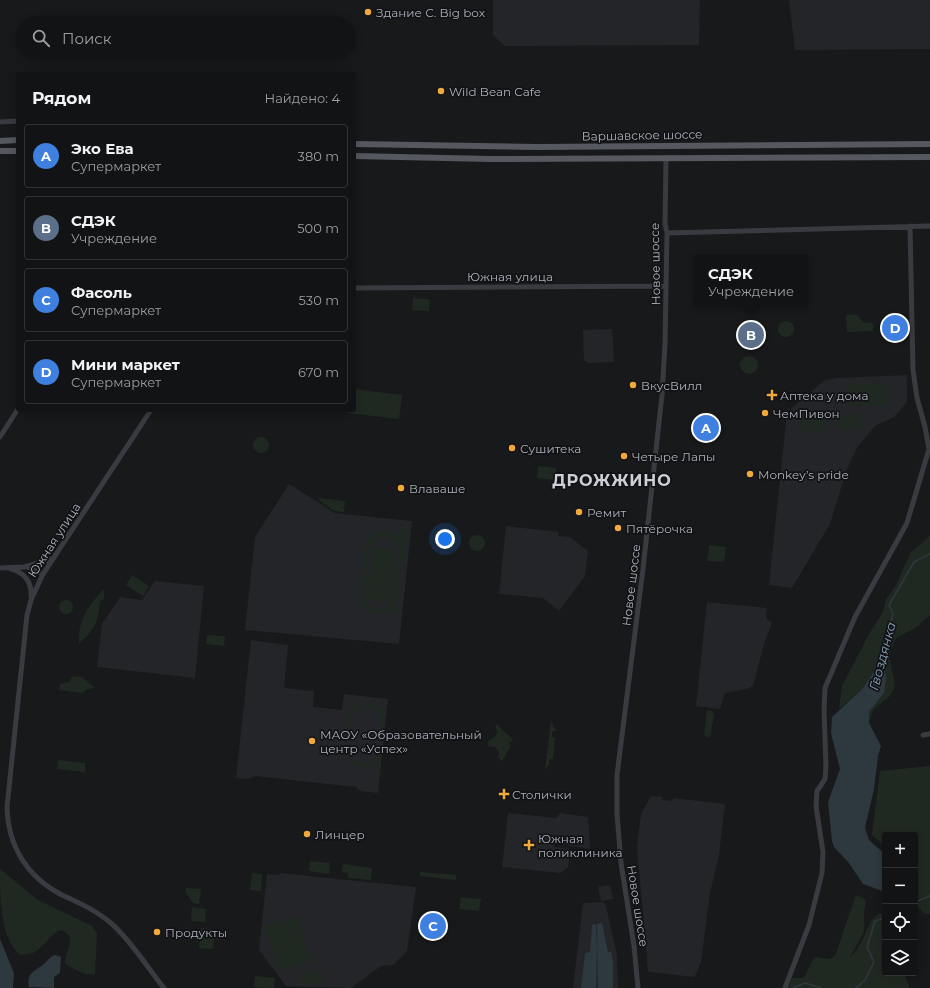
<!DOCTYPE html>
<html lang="ru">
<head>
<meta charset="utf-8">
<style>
	:root { --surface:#121314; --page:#1b1c1d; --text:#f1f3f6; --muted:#9c9ea0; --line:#313234; --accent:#d93025 }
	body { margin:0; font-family:Montserrat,sans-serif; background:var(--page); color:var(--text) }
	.controls { position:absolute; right:12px; bottom:12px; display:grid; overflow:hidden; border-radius:4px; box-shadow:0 2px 10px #0003 }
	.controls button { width:36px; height:36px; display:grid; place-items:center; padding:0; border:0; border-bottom:1px solid var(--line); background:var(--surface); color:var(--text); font:20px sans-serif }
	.you { position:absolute; left:445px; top:539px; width:14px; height:14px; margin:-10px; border:3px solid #fff; border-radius:50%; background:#1a73e8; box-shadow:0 0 0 6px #1a73e833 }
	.badge { display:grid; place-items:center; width:26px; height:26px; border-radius:50%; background:var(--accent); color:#fff; font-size:13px; font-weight:700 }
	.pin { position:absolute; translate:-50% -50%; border:2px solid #fff; box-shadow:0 1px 4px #0006 }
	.popup { position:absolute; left:694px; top:255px; width:114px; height:52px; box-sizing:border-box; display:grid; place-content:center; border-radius:4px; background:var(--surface); filter:drop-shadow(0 1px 3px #0005); font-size:13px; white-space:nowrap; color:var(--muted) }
	.popup b { font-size:15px; color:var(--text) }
	.popup::after { content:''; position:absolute; left:50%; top:100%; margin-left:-8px; border:8px solid transparent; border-top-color:var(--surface) }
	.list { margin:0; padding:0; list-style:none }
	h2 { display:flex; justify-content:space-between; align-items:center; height:52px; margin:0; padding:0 16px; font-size:17px }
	h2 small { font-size:13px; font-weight:400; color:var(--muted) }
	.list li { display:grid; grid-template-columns:26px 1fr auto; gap:12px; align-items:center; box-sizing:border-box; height:64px; margin:0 8px 8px; padding:0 8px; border:1px solid var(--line); border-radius:4px }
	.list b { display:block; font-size:15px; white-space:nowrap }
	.list p { margin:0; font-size:13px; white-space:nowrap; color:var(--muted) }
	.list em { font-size:13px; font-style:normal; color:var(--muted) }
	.icon { flex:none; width:22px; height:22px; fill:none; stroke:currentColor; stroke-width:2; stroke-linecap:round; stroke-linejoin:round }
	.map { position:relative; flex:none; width:930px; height:988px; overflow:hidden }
	.search { position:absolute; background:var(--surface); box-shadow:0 2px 10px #0003; left:16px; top:16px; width:340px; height:44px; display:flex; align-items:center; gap:10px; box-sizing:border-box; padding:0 14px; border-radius:22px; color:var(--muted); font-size:15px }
	.panel { position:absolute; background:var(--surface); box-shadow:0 2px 10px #0003; left:16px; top:72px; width:340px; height:340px; border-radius:4px }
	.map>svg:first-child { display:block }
</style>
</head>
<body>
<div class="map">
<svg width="930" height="988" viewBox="0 0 930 988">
	<rect width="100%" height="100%" fill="#18191b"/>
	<path fill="#242528" d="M 493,0 L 700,0 L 699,45 L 505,46 L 493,35 Z
		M 789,0 L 930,0 L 930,49 L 795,50 Z
		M 612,329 L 614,362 L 588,363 L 584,360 L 583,330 Z
		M 907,375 L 907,402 L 894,417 L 875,426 L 858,446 L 847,469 L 830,524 L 792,588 L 769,585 L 787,412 L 825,380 L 837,378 Z
		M 289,484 L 335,513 L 412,521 L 399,644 L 245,630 L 255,537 Z
		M 506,526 L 559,532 L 558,536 L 570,537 L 588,551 L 585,576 L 559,611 L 543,598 L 499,594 Z
		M 155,581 L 204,586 L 195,678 L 97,667 L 102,624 L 120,597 L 142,600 Z
		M 707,602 L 767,608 L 766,618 L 772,623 L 764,644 L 753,686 L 747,689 L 725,693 L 720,709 L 696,706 Z
		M 251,640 L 288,645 L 284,688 L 314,691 L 313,707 L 342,710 L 344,694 L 388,699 L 378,793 L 360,791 L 356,787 L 255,776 L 249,779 L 236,778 Z
		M 651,796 L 662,797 L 662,800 L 673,801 L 673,798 L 725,804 L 719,855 L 710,893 L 701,962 L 695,976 L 693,977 L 650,972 L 648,971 L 637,847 L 641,814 Z
		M 508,813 L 556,818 L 560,813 L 588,817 L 590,849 L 554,843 L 554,847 L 570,849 L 568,868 L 560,873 L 502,867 Z
		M 280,873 L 416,887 L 407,951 L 393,965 L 381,966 L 351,988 L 286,986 L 259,950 L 267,874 L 280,875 Z
		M 610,885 L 613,899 L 601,901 L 598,887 Z
		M 603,902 L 606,906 L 617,955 L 618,988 L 573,988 L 583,903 Z"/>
	<path fill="#202921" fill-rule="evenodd" d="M 413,298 L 428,299 L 430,301 L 429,311 L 412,310 Z
		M 849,314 L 857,315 L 863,322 L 873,323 L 873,331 L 847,332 L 846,316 Z
		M778 329a8 8 0 1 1 16 0a8 8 0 1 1-16 0Z
		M740 365a9 9 0 1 1 18 0a9 9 0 1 1-18 0Z
		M 886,383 L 887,405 L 849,406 L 848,384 Z
		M 354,389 L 402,395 L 399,419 L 347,413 L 347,410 L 354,410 Z
		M 861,414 L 862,429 L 838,430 L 837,415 Z
		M 801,416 L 823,416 L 823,431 L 802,431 Z
		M253 445a8 8 0 1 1 16 0a8 8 0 1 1-16 0Z
		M 538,466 L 556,468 L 555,480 L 537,478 Z
		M 319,498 L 345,501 L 344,512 L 334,511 L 319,500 Z
		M 402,524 L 407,525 L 396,615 L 391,615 L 392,611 C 379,617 363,614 360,598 C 358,590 362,579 363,570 C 364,562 363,553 366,546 C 371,529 390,528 400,539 ZM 385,536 L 395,540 L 399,550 L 393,599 L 388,607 L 377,610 C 372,608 367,605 365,600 C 362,590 369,546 375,539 Z
		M469 543a8 8 0 1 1 16 0a8 8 0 1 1-16 0Z
		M 930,536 L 930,615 L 917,627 L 896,638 L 891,649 L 890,660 L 895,686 L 890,696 L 873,710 L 869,723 L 869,712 L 884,693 L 873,673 L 862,689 L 839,709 L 842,686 L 869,634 L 883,612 L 886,599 L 896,585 L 911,552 Z
		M 709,545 L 726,547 L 724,562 L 707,561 Z
		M 373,548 L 396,551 L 392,588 L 368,585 Z
		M 132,575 L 149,586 L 143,596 L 126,585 Z
		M 368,586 L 391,589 L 390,602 L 367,599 Z
		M 104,589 L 104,599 L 100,601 C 99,620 94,632 79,643 C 78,620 88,606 104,589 Z
		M59 607a7 7 0 1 1 14 0a7 7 0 1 1-14 0Z
		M 207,635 L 225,636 L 224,646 L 206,644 Z
		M 73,676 L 82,677 L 95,688 L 88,689 L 82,693 L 59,690 L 60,684 L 69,682 Z
		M 363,702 L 373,703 L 382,711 L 383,705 L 386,705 L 377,788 L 374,788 L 376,763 L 368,767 L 358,767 L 350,763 L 344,752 L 349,712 L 355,705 ZM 363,705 C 384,705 381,723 379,738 C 378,744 379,752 376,757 C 373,762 368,763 363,765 L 351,760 C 346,752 348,721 353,713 C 355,709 359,707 363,705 Z
		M 707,710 L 712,711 L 714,715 L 710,738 L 704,735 Z
		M 551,721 L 556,731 L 552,731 L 552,737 L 555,738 L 553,759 L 550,759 L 549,765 L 545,769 Z
		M 498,724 C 501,732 509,733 513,741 L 509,742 L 510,747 L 502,761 L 498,757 C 501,751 496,745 489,747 L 488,741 C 496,738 499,733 495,725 Z
		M 58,760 L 85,763 L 85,772 L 57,769 Z
		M 930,766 L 930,914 L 925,914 L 915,904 L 915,835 L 885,835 L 885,847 L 872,835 L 880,771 Z
		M 310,861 L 330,863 L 329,874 L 309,871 Z
		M 343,864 L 372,868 L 371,880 L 348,878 L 348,873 L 342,872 Z
		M 0,869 L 38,900 L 92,926 L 97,934 L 95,974 C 88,977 71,968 65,963 C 65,949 79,938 61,930 C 49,934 45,947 33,953 C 29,954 24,954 20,955 C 0,938 0,897 0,869 Z
		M 420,872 L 456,875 L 456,880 L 420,876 Z
		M 252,873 L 262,874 L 261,891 L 250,890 Z
		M 186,888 L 201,889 L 199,904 L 193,903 L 186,893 Z
		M 856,895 L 866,900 L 864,912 L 864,932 L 850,957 C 863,947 867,923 876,916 C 879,913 881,913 885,914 L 885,973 L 904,973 L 909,985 L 909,988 L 788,988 L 792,978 L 803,978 C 809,971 809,964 815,957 L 830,959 L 835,956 Z
		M 461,897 L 481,899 L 479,911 L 459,909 Z
		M 192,907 L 206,909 L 205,922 L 191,921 Z
		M 297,916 L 311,961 L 279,970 L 265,925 Z
		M 201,928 L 215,930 L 213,949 L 199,948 Z
		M 302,970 L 323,973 L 322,985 L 301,983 Z
		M 255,976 L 275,978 L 274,988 L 254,987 Z"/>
	<path fill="#2e383f" d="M 884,668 L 886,678 L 884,693 L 869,712 L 869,723 L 881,746 L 878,756 L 874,789 L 865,828 L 869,840 L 885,854 L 885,892 L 863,884 L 849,863 L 834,847 L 832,841 L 828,802 L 840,769 L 831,733 L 832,717 L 862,689 L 873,673 Z
		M 602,923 L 608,952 L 611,952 L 613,961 L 613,988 L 598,988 L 597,924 Z
		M 596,924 L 597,949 L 596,988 L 581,988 L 585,953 L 590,952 L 592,925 Z
		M 0,939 L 14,973 L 13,988 L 0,988 Z
		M 55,955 L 61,957 L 60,973 L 54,977 L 54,988 L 29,987 C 26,972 36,971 45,963 C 49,959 50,957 55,955 Z"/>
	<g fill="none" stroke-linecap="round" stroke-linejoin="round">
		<path stroke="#2e383f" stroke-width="1.5" d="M 877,670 L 893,614 L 889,605 L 914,562 L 930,554
			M 915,902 L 930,896
			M 793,988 L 805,983 L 821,988
			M 856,988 L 865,980 L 874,962 L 867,947 L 875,921 L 885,918"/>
		<path stroke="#393b40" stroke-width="5" d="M 0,122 L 18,121
			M 667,233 L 930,226
			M 354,288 L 666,286
			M 151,410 L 43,574 L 31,600 L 27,615 L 7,807 C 8,846 27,877 62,895 C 80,903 97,911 112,924 C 132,942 147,967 164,988
			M 0,437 L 18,409
			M 0,568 L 24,567 L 52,559
			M 29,568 L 43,574
			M 11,569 C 24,572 32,582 31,596
			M 923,735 L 930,734
			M 638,988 L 634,946 L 621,863 L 617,814 L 617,775 L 643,569 L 662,395 L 665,344 L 667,233 L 665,224 L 666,159
			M 785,988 L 809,925 L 822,873 L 823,852 L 816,806 L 817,791 L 825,779 L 826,766 L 824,710 L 825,688 L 855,617 L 907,523 L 929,449 L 925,427 L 917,398 L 913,370 L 910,226"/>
		<path stroke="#55585f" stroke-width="6" d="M 0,141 L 18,140
			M 354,144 L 537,147 L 930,144
			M 0,151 L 18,151
			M 354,156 L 490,159 L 930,157"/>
	</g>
	<g fill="#f0aa3b" stroke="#131316" stroke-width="1.5">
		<circle cx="368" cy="12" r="4"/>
		<circle cx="441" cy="91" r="4"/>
		<circle cx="633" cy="385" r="4"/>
		<path d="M770 389h4v4h4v4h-4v4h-4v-4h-4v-4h4z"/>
		<circle cx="765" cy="413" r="4"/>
		<circle cx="512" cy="448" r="4"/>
		<circle cx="624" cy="456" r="4"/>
		<circle cx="750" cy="474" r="4"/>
		<circle cx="401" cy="488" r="4"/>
		<circle cx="579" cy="512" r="4"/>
		<circle cx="618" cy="528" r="4"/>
		<circle cx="312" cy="741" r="4"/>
		<path d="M502 788h4v4h4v4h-4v4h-4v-4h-4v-4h4z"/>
		<circle cx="307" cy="834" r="4"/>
		<path d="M527 839h4v4h4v4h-4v4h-4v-4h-4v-4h4z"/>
		<circle cx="157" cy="932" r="4"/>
	</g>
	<g text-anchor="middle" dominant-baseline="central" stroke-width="3.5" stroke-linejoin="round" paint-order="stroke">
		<g font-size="12" fill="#abb0ba" stroke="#131316" text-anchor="start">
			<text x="376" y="12">Здание C. Big box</text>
			<text x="449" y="91">Wild Bean Cafe</text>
			<text x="641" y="385">ВкусВилл</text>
			<text x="780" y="395">Аптека у дома</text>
			<text x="773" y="413">ЧемПивон</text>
			<text x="520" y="448">Сушитека</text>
			<text x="632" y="456">Четыре Лапы</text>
			<text x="758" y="474">Monkey’s pride</text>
			<text x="409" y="488">Влаваше</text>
			<text x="587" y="512">Ремит</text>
			<text x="626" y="528">Пятёрочка</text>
			<text x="320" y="734">МАОУ «Образовательный<tspan x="320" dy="14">центр «Успех»</tspan></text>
			<text x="512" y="794">Столички</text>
			<text x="315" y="834">Линцер</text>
			<text x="538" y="838">Южная<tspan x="538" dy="14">поликлиника</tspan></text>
			<text x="165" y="932">Продукты</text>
		</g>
		<g font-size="12" fill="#abb0ba" stroke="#131316">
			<text transform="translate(642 135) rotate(-1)">Варшавское шоссе</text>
			<text transform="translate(655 264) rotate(-91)">Новое шоссе</text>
			<text x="510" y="276">Южная улица</text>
			<text transform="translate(54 540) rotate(-57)">Южная улица</text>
			<text transform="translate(631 585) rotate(-83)">Новое шоссе</text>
			<text transform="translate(638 906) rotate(81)">Новое шоссе</text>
		</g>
		<g font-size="13" font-style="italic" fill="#83a0b4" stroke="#131316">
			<text transform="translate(882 656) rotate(-75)">Гвоздянка</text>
		</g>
		<g font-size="16" font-weight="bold" letter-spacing="1" fill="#cccfd6" stroke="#131316">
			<text x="612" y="480">ДРОЖЖИНО</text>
		</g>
	</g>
</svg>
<div class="controls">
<button>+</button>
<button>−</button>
<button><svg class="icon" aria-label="locate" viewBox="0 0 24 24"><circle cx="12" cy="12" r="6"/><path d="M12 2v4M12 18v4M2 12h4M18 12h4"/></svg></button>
<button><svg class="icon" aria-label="layers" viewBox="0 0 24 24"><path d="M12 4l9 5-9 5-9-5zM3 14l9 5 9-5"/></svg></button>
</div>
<div class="you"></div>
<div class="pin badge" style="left:706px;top:428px;background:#3f7fe0">A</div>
<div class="pin badge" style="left:751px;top:335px;background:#5c6f8a">B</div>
<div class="popup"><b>СДЭК</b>Учреждение</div>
<div class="pin badge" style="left:433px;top:926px;background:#3f7fe0">C</div>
<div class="pin badge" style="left:895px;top:328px;background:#3f7fe0">D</div>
<div class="search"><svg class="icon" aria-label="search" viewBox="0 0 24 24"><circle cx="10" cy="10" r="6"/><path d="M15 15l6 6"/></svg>Поиск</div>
<section class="panel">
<h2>Рядом<small>Найдено: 4</small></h2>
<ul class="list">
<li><span class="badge" style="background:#3f7fe0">A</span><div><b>Эко Ева</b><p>Супермаркет</p></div><em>380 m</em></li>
<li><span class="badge" style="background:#5c6f8a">B</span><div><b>СДЭК</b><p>Учреждение</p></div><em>500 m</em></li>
<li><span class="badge" style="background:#3f7fe0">C</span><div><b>Фасоль</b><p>Супермаркет</p></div><em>530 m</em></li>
<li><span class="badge" style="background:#3f7fe0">D</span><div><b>Мини маркет</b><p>Супермаркет</p></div><em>670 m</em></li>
</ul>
</section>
</div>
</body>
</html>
